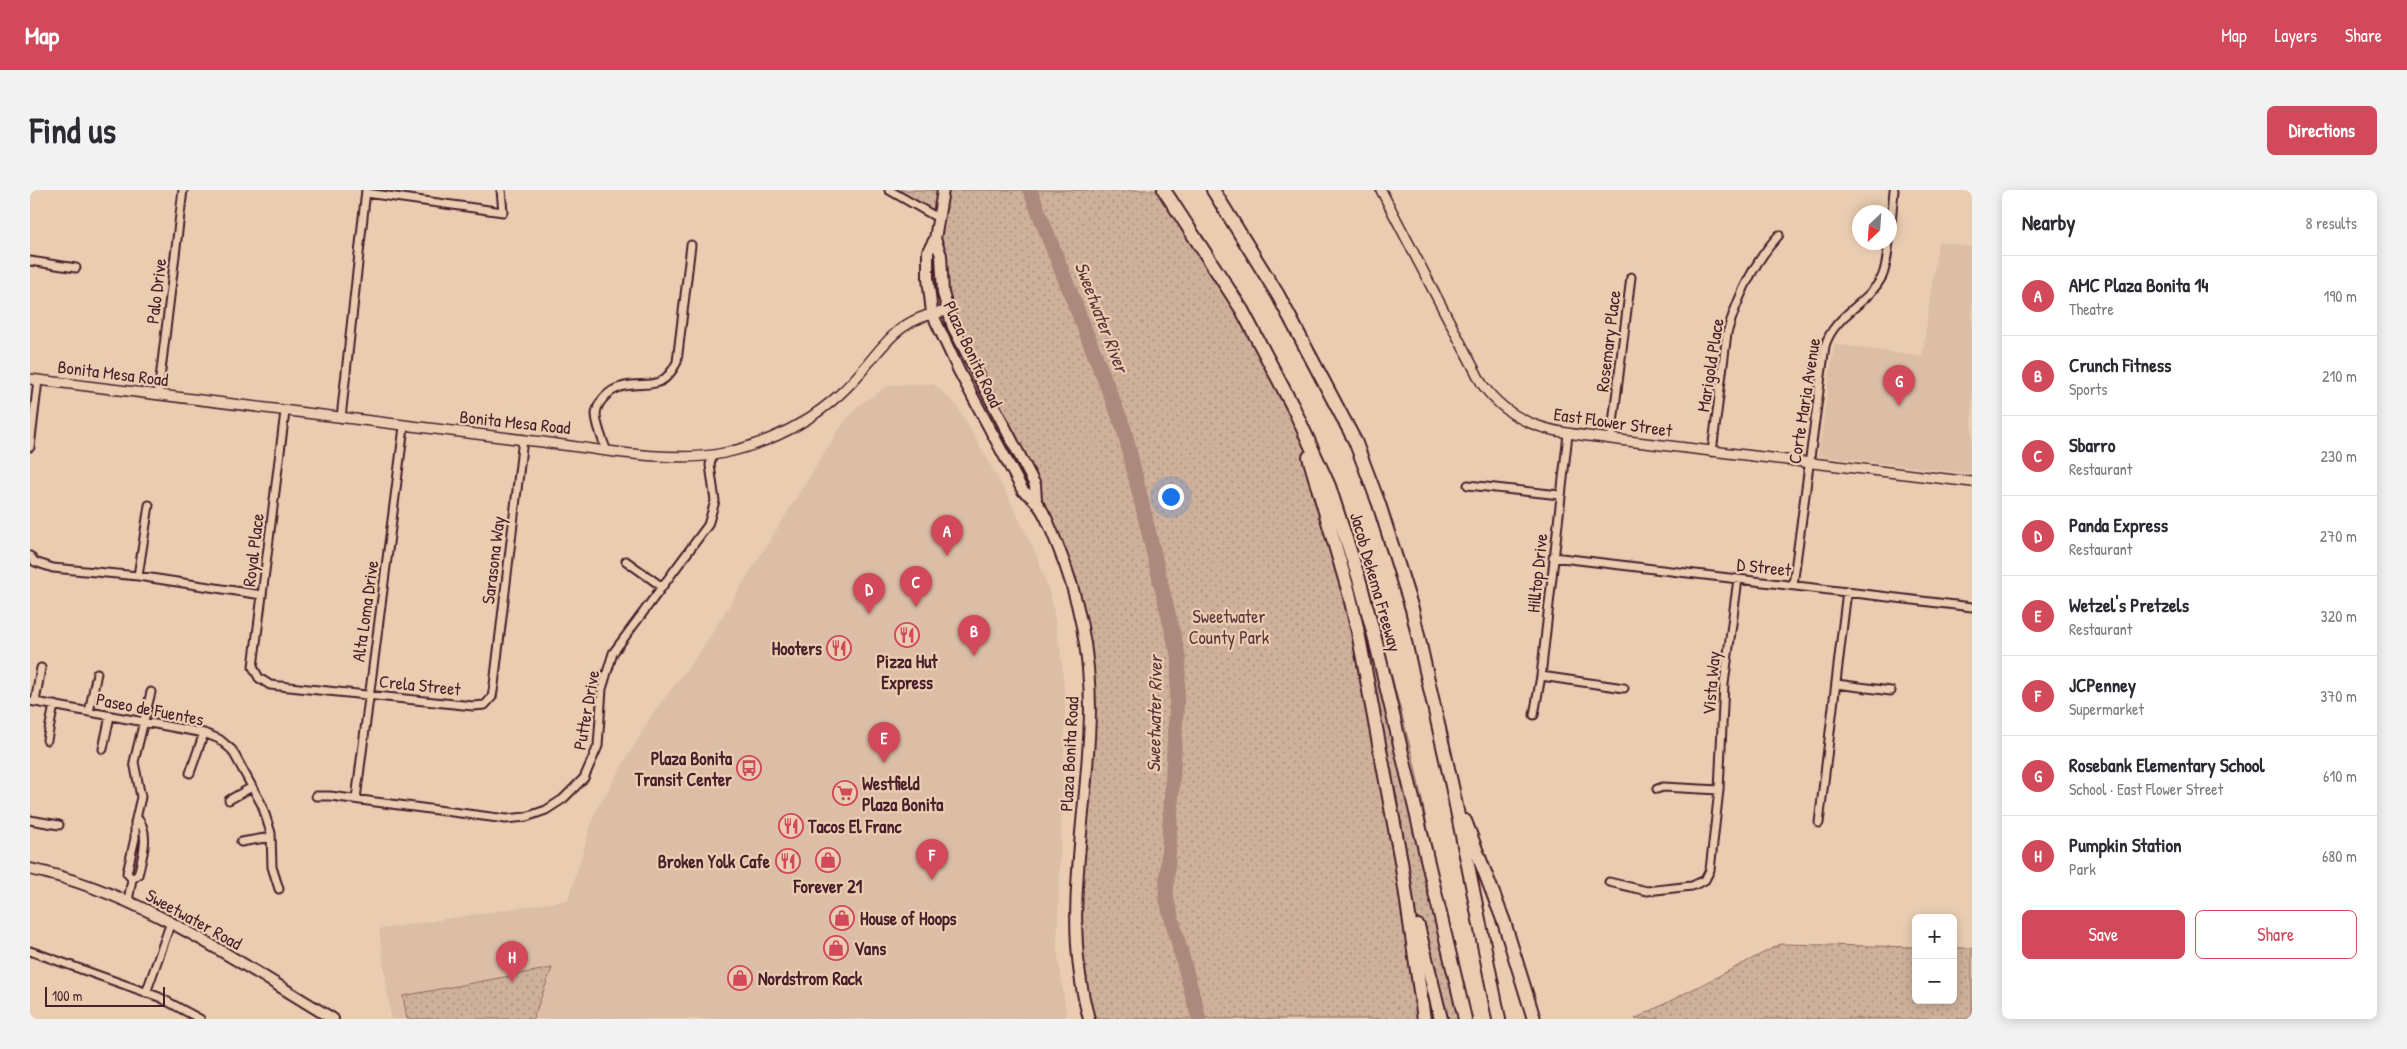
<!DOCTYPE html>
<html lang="en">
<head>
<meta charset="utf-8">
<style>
	:root { --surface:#fff; --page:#f2f2f3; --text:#2b2b33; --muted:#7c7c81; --line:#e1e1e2; --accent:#d1495b }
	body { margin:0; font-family:"Patrick Hand",sans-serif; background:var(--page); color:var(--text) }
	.controls { position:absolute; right:15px; bottom:15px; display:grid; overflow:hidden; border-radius:8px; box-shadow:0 2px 12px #0003 }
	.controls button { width:45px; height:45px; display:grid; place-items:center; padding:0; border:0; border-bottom:1px solid var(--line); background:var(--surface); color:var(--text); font:25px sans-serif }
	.compass { position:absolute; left:1822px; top:15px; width:45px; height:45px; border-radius:50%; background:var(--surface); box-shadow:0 2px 12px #0003; rotate:205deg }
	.scale { position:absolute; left:15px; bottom:12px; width:120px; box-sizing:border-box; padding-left:5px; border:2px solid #4a1f2b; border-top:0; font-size:14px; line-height:18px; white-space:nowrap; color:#4a1f2b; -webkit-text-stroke:4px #eacdb1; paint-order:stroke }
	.you { position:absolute; left:1140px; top:306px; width:18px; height:18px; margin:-12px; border:4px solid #fff; border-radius:50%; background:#1a73e8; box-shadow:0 0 0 8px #1a73e833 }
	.badge { display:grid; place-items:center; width:32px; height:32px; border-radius:50%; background:var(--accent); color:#fff; font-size:16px; font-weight:700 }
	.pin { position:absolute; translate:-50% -41px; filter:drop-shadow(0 1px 2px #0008) }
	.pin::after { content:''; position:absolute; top:26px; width:18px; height:15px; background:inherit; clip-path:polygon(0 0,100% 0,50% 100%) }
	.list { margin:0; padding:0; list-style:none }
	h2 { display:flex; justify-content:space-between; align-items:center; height:65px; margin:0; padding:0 20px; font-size:21px }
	h2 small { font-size:16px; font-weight:400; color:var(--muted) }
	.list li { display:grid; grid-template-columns:32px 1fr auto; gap:15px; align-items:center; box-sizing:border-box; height:80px; padding:0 20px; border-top:1px solid var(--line) }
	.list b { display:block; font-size:19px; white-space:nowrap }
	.list p { margin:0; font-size:16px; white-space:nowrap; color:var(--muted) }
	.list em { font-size:16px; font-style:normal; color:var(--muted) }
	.actions { display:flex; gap:10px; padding:15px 20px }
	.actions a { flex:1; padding:11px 0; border:1px solid var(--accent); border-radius:8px; text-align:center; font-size:18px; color:var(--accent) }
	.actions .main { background:var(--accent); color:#fff }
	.map { position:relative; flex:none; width:1942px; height:829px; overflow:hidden; border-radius:8px }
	header { display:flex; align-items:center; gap:30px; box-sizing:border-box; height:70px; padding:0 25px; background:var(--accent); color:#fff }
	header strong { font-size:24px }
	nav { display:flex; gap:28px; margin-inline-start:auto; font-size:18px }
	.intro { display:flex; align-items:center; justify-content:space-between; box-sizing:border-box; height:120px; padding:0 30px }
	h1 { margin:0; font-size:35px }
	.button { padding:12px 22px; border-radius:8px; background:var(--accent); color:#fff; font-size:18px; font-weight:700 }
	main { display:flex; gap:30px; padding:0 30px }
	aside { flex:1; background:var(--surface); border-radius:8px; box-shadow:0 2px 12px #0003 }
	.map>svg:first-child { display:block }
</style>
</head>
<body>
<header>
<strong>Map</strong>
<nav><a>Map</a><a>Layers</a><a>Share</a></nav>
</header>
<div class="intro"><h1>Find us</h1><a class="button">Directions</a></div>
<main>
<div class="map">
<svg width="1942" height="829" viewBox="0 0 1942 829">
	<defs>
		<pattern id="grass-dots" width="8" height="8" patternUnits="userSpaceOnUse" patternTransform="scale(1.25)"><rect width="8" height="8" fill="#cfb19b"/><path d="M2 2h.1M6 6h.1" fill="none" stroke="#aa8f7f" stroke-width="1.8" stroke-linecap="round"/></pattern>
	</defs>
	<rect width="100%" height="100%" fill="#eacdb1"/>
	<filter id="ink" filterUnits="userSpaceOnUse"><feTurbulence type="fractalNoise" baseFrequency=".02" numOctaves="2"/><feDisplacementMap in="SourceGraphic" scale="10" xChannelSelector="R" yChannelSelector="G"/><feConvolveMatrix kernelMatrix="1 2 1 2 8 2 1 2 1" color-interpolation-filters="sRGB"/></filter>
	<g filter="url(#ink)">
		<path fill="#dcbea6" d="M 1908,51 L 1942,57 L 1942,284 L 1788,266 L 1804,154 L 1892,167 Z
			M 878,194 L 904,194 L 927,216 L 977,304 L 1007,366 L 1021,407 L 1031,464 L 1035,506 L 1035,539 L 1027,757 L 1037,829 L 361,829 L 349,739 L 538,710 L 565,622 L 623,523 L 670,462 L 809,239 L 828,216 L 857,196 Z"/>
		<path fill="url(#grass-dots)" stroke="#8c6863" d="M 860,0 L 1135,0 L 1213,121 L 1301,294 L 1338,394 L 1384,572 L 1413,712 L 1442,829 L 1058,829 L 1047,771 L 1060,529 L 1057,466 L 1021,338 L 922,156 L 906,121 L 902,77 L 903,53 L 909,24 Z
			M 1751,754 L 1886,757 L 1886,810 L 1923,810 L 1923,758 L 1942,758 L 1942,829 L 1605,829 Z
			M 522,778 L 503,829 L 377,829 L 373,806 Z"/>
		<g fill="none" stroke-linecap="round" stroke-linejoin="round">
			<path stroke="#ab897c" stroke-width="15" d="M 1000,0 L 1094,239 L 1149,469 L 1136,707 L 1169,829"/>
			<defs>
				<path id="minor" d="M 859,0 L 908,28
					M 336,3 L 473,22 L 471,0
					M 1860,44 L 1864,0
					M 0,71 L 46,78
					M 128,205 L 153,0
					M 255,222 L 223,477 L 229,488 L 240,495 L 443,516 L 455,515 L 462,507 L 464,495 L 493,249
					M 311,228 L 336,0
					M 1581,249 L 1601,87
					M 0,257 L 8,190
					M 576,259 C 572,248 567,237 566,225 C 566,213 579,200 591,197 C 616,190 631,204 647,172 L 661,55
					M 1682,262 L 1697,143 C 1708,106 1723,73 1749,45
					M 1438,295 L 1530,305
					M 0,366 L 5,372 L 23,378 L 108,386 L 232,405
					M 1523,367 L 1942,417
					M 596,371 L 631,396
					M 108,386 L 119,315
					M 1763,395 L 1795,156 C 1804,125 1838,114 1852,87 C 1857,76 1857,64 1859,52
					M 1511,486 L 1594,498
					M 1806,494 L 1861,501
					M 0,511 L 174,543 L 189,549 L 202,560 L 232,615 L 241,643 L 242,677 L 249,699
					M 5,512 L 11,478
					M 59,522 L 67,483
					M 1504,525 L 1511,486 L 1538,244
					M 17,550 L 24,515
					M 73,559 L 80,526
					M 160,583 L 174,543
					M 1627,599 L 1633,597 L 1689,600
					M 286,606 L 300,606 L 476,629 L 496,627 L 516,620 L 533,609 L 554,588 L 568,556 L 572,499 L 583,463 L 678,335 L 685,311 L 680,275 L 682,266
					M 326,609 L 374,237
					M 199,610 L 222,597
					M 0,630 L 29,635
					M 1789,633 L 1817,401
					M 211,652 L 241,647
					M 102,689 L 97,683 L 105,648 L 105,633 L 111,607 L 104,572 L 121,502
					M 1579,692 L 1617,701 L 1662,696 L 1675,690 L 1680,680 L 1689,600 L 1694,494 L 1708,389
					M 98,711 L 102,689 L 108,685 C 112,668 121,642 107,628
					M 0,761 L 129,807 L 170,829
					M 116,803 L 141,732"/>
				<path id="tertiary" d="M 1351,0 L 1452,194 C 1486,241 1529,242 1581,249 L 1942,292
					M 0,189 C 165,210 330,231 495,250 C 553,256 639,275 694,263 C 739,253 776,235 810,204 C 850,168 859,127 919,121"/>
				<path id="secondary" d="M 913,0 L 905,49 L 898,61 L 898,88 L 902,123 L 929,181 L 993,301 C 1013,313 1018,333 1027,354 C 1049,407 1060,462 1060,520 C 1059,625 1030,725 1059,829
					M 905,49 L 911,65 L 913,103 L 923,137 L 1005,295 L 1006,309
					M 0,679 C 112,703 206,771 303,829"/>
				<path id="motorway" d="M 1134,0 L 1212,120 L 1264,219 L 1299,296 L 1330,392 L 1345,449 L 1435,829
					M 1183,0 L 1248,105 L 1325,251 L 1349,314 L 1382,419 L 1422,596 L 1469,829
					M 1279,267 L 1319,403 L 1328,442 L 1371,671 L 1394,829
					M 1435,631 L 1474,732 L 1504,829
					M 1388,736 L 1411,829"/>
			</defs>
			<use href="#minor" stroke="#4a1f2b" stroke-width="11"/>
			<use href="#tertiary" stroke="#4a1f2b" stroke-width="12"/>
			<use href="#secondary" stroke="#4a1f2b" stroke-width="14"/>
			<use href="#motorway" stroke="#4a1f2b" stroke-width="16"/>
			<use href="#minor" stroke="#eacdb1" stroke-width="7"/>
			<use href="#tertiary" stroke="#eacdb1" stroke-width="9"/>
			<use href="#secondary" stroke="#eacdb1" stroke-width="10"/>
			<use href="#motorway" stroke="#eacdb1" stroke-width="12"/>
		</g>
	</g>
	<defs>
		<symbol id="restaurant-ring" viewBox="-11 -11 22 22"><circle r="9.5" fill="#eacdb1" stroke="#d1495b" stroke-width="1.5"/><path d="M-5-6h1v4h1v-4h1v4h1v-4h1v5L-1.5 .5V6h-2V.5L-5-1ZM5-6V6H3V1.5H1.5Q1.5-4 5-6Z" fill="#d1495b"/></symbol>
		<symbol id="bus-ring" viewBox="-11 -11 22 22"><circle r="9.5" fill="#eacdb1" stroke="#d1495b" stroke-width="1.5"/><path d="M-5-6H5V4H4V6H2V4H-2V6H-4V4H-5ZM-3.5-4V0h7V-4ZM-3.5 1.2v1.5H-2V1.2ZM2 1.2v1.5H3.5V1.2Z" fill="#d1495b"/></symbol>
		<symbol id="supermarket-ring" viewBox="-11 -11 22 22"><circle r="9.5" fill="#eacdb1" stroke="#d1495b" stroke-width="1.5"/><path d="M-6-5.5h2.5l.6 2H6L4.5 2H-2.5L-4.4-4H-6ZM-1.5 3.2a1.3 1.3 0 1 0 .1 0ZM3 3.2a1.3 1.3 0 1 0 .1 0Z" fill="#d1495b"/></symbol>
		<symbol id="shop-ring" viewBox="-11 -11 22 22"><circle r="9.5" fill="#eacdb1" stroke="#d1495b" stroke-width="1.5"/><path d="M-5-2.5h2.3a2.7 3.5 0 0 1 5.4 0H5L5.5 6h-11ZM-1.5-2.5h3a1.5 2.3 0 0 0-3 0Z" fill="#d1495b"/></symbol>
	</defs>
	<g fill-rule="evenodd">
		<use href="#restaurant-ring" x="863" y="431" width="28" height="28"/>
		<use href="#restaurant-ring" x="795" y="444" width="28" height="28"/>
		<use href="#bus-ring" x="705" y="564" width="28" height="28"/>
		<use href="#supermarket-ring" x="801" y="589" width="28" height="28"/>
		<use href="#restaurant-ring" x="747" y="622" width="28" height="28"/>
		<use href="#shop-ring" x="784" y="656" width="28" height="28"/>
		<use href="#restaurant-ring" x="744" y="657" width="28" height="28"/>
		<use href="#shop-ring" x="798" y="714" width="28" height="28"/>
		<use href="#shop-ring" x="792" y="744" width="28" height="28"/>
		<use href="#shop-ring" x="696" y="774" width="28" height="28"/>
	</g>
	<g text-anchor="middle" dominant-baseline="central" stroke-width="4.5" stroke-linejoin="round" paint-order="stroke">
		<g font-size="18" fill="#4a1f2b" stroke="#eacdb1">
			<text transform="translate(126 101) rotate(-83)">Palo Drive</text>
			<text transform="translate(1578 151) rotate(-83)">Rosemary Place</text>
			<text transform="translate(943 164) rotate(65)">Plaza Bonita Road</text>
			<text transform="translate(1680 175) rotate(-81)">Marigold Place</text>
			<text transform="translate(83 183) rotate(7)">Bonita Mesa Road</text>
			<text transform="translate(1774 211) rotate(-81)">Corte Maria Avenue</text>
			<text transform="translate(485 232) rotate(6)">Bonita Mesa Road</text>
			<text transform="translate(1583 232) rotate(8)">East Flower Street</text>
			<text transform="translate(223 360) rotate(-83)">Royal Place</text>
			<text transform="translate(463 370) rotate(-83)">Sarasona Way</text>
			<text transform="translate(1734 377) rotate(6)">D Street</text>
			<text transform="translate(1507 383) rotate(-84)">Hilltop Drive</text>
			<text transform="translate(1346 392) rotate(74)">Jacob Dekema Freeway</text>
			<text transform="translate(335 421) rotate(-82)">Alta Loma Drive</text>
			<text transform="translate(1681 493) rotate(-85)">Vista Way</text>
			<text transform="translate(390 495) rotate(6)">Crela Street</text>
			<text transform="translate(120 519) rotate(11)">Paseo de Fuentes</text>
			<text transform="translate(556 520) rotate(-80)">Putter Drive</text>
			<text transform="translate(1039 564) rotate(-87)">Plaza Bonita Road</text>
			<text transform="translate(164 729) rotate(29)">Sweetwater Road</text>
		</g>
		<g font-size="18" fill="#5e353c" stroke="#eacdb1">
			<text x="1199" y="426">Sweetwater<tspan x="1199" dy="21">County Park</tspan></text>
		</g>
		<g font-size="18" font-weight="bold" fill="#4a1f2b" stroke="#eacdb1" text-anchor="start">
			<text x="792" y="458" text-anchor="end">Hooters</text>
			<text x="877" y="471" text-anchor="middle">Pizza Hut<tspan x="877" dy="21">Express</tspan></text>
			<text x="702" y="568" text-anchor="end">Plaza Bonita<tspan x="702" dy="21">Transit Center</tspan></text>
			<text x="832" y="593">Westfield<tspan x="832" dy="21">Plaza Bonita</tspan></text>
			<text x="778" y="636">Tacos El Franc</text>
			<text x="740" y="671" text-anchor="end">Broken Yolk Cafe</text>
			<text x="798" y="696" text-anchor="middle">Forever 21</text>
			<text x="830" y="728">House of Hoops</text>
			<text x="824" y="758">Vans</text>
			<text x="728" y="788">Nordstrom Rack</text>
		</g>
		<g font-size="19" font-style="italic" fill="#5d343b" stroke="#eacdb1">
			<text transform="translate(1072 127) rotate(69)">Sweetwater River</text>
			<text transform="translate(1124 524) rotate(-89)">Sweetwater River</text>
		</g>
	</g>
</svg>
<div class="controls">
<button>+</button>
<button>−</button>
</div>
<svg class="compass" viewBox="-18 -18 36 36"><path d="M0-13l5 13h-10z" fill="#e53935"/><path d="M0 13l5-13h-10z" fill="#7c7c81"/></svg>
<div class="scale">100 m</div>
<div class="you"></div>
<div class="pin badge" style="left:917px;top:366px">A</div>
<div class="pin badge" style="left:944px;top:466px">B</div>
<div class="pin badge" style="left:886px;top:417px">C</div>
<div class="pin badge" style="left:839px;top:424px">D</div>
<div class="pin badge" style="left:854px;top:573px">E</div>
<div class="pin badge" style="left:902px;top:690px">F</div>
<div class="pin badge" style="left:1869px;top:216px">G</div>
<div class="pin badge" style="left:482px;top:792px">H</div>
</div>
<aside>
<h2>Nearby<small>8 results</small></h2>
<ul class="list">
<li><span class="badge">A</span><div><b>AMC Plaza Bonita 14</b><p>Theatre</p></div><em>190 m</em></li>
<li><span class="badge">B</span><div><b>Crunch Fitness</b><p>Sports</p></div><em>210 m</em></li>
<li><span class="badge">C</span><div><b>Sbarro</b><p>Restaurant</p></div><em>230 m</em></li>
<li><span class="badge">D</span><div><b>Panda Express</b><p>Restaurant</p></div><em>270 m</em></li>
<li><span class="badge">E</span><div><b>Wetzel's Pretzels</b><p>Restaurant</p></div><em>320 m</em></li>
<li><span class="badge">F</span><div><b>JCPenney</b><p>Supermarket</p></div><em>370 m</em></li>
<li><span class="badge">G</span><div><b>Rosebank Elementary School</b><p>School · East Flower Street</p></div><em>610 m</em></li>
<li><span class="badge">H</span><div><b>Pumpkin Station</b><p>Park</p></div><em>680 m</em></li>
</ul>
<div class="actions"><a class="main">Save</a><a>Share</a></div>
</aside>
</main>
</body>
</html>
